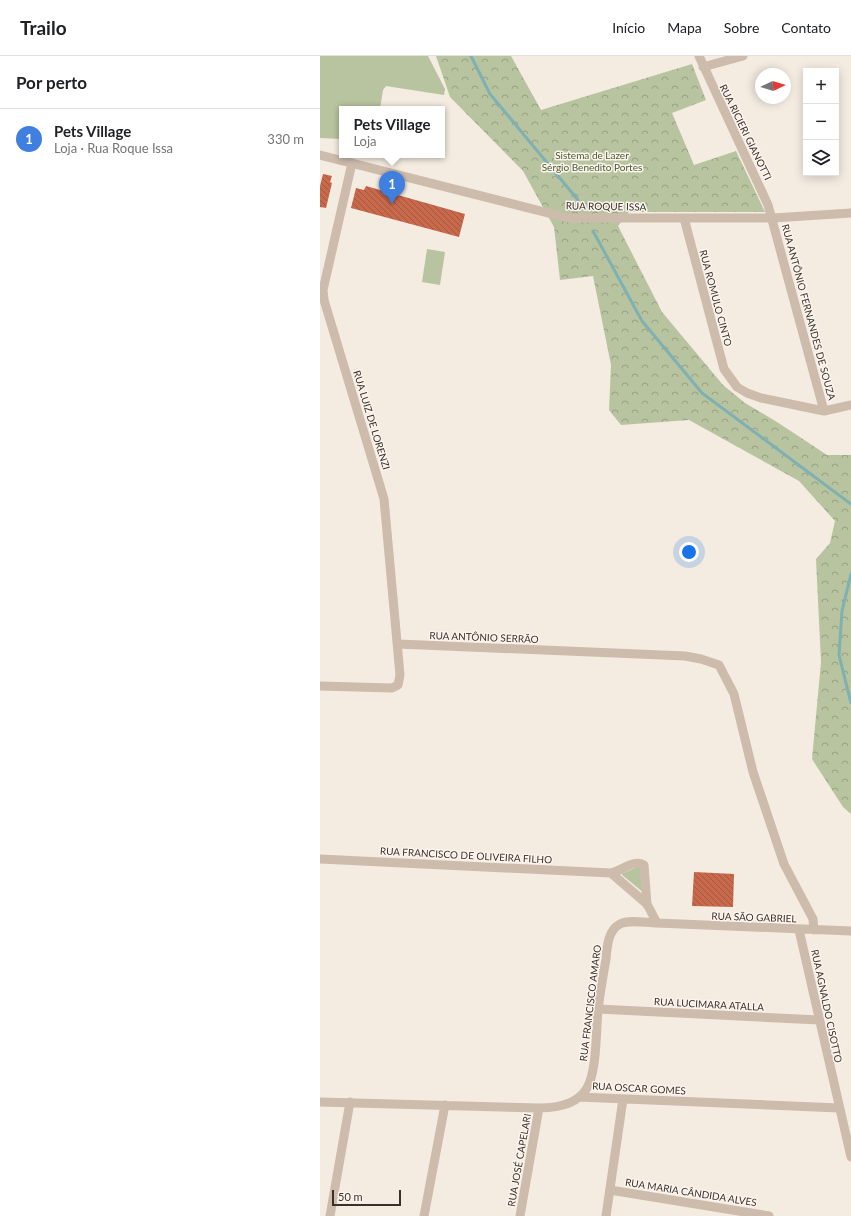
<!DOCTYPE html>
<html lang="pt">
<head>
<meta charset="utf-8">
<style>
	:root { --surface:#fff; --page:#f2f2f2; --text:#202124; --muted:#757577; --line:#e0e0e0; --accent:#1f5a5e }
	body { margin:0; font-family:Lato,sans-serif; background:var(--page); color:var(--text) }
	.controls { position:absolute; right:12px; top:12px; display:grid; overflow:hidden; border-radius:0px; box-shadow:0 2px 10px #0003 }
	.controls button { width:36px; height:36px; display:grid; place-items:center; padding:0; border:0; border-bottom:1px solid var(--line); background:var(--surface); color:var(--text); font:20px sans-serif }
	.compass { position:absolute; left:435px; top:12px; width:36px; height:36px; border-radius:50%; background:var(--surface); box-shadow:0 2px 10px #0003; rotate:86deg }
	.scale { position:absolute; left:12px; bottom:10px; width:69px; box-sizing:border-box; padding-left:4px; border:2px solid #3b302b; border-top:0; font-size:11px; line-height:14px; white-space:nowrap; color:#3b302b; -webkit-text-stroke:3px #fbf5ee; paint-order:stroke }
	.you { position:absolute; left:369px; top:496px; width:14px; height:14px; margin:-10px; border:3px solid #fff; border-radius:50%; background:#1a73e8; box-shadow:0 0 0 6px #1a73e833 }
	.badge { display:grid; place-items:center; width:26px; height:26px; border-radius:50%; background:var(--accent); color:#fff; font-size:13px; font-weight:700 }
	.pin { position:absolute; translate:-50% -33px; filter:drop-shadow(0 1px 2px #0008) }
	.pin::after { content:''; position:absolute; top:21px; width:14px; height:12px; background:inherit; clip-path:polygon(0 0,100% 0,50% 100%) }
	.popup { position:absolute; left:19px; top:50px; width:106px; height:52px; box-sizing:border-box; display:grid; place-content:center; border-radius:0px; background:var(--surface); filter:drop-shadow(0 1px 3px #0005); font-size:13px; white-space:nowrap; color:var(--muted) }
	.popup b { font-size:15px; color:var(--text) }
	.popup::after { content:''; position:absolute; left:50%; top:100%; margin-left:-8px; border:8px solid transparent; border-top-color:var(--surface) }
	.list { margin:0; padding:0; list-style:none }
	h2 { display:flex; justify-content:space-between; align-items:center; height:52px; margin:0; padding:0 16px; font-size:17px }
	h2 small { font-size:13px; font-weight:400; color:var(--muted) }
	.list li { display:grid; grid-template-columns:26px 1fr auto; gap:12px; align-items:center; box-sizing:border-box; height:60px; padding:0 16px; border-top:1px solid var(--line) }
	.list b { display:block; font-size:15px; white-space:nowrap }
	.list p { margin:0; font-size:13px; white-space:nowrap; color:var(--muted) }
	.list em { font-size:13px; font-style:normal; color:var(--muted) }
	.icon { flex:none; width:22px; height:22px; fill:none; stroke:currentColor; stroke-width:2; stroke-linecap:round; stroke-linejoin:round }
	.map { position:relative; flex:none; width:531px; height:1160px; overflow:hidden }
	header { display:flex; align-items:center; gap:24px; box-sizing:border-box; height:56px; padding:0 20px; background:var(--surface); border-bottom:1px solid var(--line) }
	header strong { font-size:19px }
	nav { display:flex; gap:22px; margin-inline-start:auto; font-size:14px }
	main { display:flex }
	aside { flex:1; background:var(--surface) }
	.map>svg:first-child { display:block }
</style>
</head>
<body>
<header>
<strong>Trailo</strong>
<nav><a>Início</a><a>Mapa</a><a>Sobre</a><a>Contato</a></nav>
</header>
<main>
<aside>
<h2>Por perto<small></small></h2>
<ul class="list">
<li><span class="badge" style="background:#3f7fe0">1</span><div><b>Pets Village</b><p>Loja · Rua Roque Issa</p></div><em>330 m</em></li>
</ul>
</aside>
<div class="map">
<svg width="531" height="1160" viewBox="0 0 531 1160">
	<defs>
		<pattern id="forest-crowns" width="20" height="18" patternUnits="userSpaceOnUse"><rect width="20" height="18" fill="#b8c4a0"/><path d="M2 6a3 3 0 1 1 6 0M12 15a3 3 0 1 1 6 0" fill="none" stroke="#97a083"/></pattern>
		<pattern id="building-back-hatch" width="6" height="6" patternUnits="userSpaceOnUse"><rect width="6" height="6" fill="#c8694b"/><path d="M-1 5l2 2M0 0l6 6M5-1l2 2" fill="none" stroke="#a4573f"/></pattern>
	</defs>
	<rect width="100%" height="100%" fill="#f4ebe1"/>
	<path fill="#b8c4a0" d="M 0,0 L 108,0 L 125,33 L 124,39 L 66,30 L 63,34 L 60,53 L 22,53 L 22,83 L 0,82 Z
		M 107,193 L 125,196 L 120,229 L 102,226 Z
		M 322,809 L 324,837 L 301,818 Z"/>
	<path fill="url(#forest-crowns)" d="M 116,0 L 191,0 L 221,54 L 372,8 L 386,44 L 352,57 L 374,109 L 416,95 L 445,156 L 309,156 L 298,170 L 342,256 L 403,329 L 425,347 L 457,366 L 507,399 L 531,399 L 531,758 L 523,751 L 492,703 L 501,606 L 496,503 L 510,487 L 515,465 L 479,425 L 369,364 L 301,369 L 289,354 L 291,309 L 273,220 L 240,224 L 234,171 L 203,115 L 130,41 Z"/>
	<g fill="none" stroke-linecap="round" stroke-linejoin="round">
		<path stroke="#7fb0b2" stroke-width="3" d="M 151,0 L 170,38 L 258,144
			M 273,175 L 322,265 L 382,337 L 531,448
			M 531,518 L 522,555 L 519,599 L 531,647"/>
	</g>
	<path fill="url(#building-back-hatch)" d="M 3,118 L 12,120 L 10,126 L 12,127 L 6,152 L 0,151 L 0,130 Z
		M 46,130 L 145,158 L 139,181 L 31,152 L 36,132 L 44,134 Z
		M 374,816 L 414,818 L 413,851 L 372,850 Z"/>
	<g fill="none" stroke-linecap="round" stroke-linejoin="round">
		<path stroke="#cdbbac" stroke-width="9" d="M 379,0 L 448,149 L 504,355
			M 383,11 L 423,0
			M 0,99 L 248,162 L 453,162 L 531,157
			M 364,162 L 404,313 L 417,331 L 427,337 L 441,342 L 504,355 L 531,349
			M 78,588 L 365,600 L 381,603 L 399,609 L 414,638 L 433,716 L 464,808 L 493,863 L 494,874
			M 0,630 L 72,632 L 78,629 L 80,619 L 64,443 L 4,244 L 3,234 L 32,107
			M 0,803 L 291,817 L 327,848 L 337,867
			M 291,817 C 301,815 314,803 324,809 L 327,849
			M 479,874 L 531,1101
			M 278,953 L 499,964
			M 259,1041 L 519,1052
			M 0,1046 L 219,1052 C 237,1052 257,1049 267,1032 C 277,1015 276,974 278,954 C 280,937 283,920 286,903 C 287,891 288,874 300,868 C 310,863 326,867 337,867 L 531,875
			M 290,1134 L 449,1160
			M 10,1160 L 30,1046
			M 104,1160 L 125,1049
			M 200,1160 L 219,1052
			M 286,1160 L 303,1043"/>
	</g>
	<g text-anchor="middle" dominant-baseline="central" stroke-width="3" stroke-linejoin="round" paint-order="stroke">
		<g font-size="10" fill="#3b302b" stroke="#fbf5ee">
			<text transform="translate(426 76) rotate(64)">RUA RICIERI GIANOTTI</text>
			<text transform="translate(286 150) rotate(1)">RUA ROQUE ISSA</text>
			<text transform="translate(396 242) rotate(75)">RUA ROMULO CINTO</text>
			<text transform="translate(489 256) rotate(75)">RUA ANTÔNIO FERNANDES DE SOUZA</text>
			<text transform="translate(52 364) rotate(73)">RUA LUIZ DE LORENZI</text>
			<text transform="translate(164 581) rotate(2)">RUA ANTÔNIO SERRÃO</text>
			<text transform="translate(146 799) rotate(3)">RUA FRANCISCO DE OLIVEIRA FILHO</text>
			<text transform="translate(434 861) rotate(2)">RUA SÃO GABRIEL</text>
			<text transform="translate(270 947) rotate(-83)">RUA FRANCISCO AMARO</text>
			<text transform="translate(389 948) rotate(3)">RUA LUCIMARA ATALLA</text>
			<text transform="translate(507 950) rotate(78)">RUA AGNALDO CISOTTO</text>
			<text transform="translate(319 1032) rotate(3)">RUA OSCAR GOMES</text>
			<text transform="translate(199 1104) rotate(-80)">RUA JOSÉ CAPELARI</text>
			<text transform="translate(371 1136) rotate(9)">RUA MARIA CÂNDIDA ALVES</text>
		</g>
		<g font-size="10" fill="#4a5a2e" stroke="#fbf5ee">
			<text x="272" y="99">Sistema de Lazer<tspan x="272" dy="12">Sérgio Benedito Portes</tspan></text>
		</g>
	</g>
</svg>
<div class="controls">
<button>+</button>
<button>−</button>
<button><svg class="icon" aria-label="layers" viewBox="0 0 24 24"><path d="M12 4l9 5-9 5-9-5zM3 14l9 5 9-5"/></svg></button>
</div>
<svg class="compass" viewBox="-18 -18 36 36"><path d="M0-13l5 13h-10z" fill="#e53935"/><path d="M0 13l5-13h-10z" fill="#757577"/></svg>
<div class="scale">50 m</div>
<div class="you"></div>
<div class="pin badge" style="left:72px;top:148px;background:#3f7fe0">1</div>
<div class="popup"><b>Pets Village</b>Loja</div>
</div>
</main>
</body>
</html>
